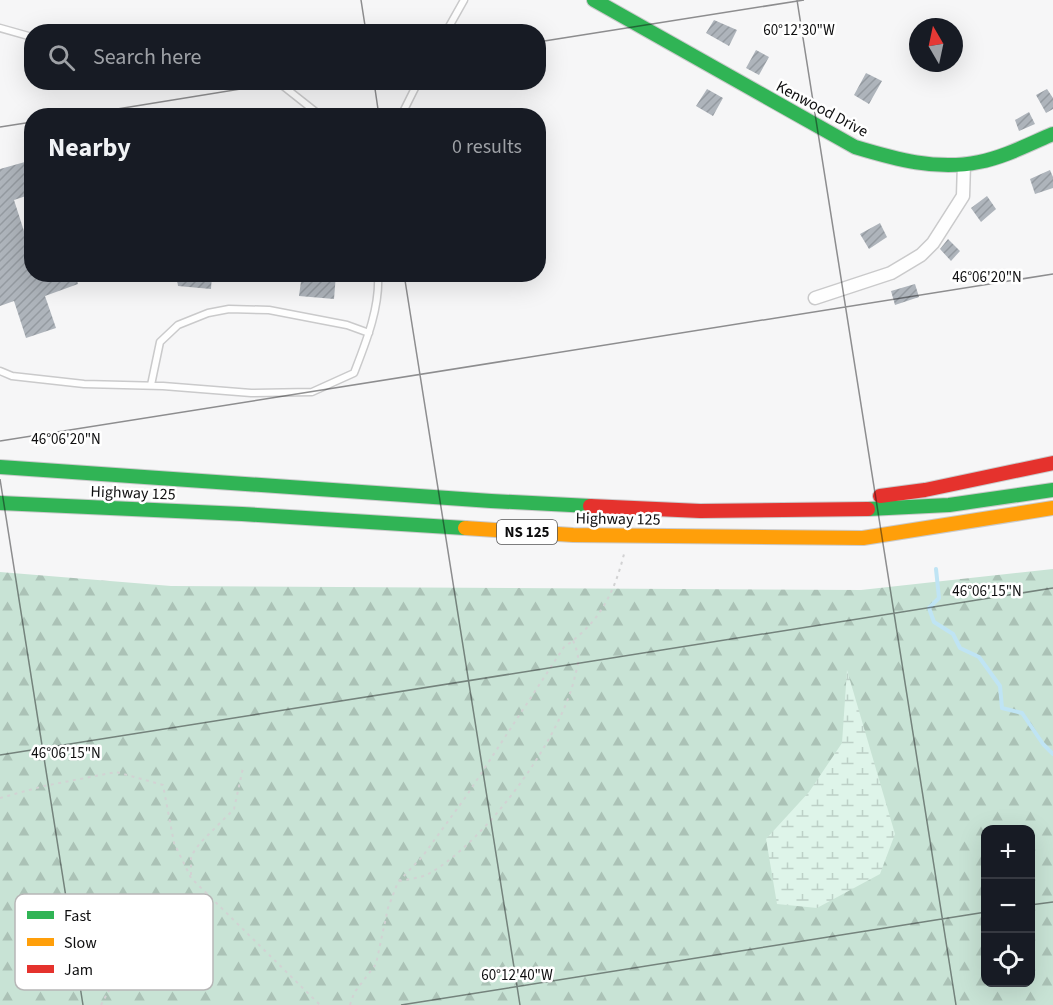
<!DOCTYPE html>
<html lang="en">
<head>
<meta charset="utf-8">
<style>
	:root { --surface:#171b24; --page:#20242c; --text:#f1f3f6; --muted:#9ea1a6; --line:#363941 }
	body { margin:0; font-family:"Source Sans 3",sans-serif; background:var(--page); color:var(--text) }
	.controls { position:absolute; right:18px; bottom:18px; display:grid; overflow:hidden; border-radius:12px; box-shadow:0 6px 24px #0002 }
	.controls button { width:54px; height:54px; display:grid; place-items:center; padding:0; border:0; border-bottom:2px solid var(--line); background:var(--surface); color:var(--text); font:30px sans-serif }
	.compass { position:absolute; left:909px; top:18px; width:54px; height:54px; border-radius:50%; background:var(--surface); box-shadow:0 6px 24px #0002; rotate:351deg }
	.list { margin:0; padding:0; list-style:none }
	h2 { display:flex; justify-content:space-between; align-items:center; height:78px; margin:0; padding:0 24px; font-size:26px }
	h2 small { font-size:20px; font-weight:400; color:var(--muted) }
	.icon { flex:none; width:33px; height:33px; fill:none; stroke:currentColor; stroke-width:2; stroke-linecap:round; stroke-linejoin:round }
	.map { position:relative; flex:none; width:1053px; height:1005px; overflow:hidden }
	.search { position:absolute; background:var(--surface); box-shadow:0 6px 24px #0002; left:24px; top:24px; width:522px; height:66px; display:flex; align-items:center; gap:15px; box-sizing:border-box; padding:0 21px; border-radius:24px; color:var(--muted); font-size:22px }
	.panel { position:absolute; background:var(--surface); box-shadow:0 6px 24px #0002; left:24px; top:108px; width:522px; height:174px; border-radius:24px }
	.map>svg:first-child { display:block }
</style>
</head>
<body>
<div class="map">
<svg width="1053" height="1005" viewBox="0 0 1053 1005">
	<defs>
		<pattern id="forest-firs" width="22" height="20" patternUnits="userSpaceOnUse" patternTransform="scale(1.5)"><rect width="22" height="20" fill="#c8e3d5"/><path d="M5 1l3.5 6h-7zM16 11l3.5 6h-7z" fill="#abc2b6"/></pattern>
		<pattern id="wetland-marsh" width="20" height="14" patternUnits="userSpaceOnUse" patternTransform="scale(1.5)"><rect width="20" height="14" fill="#def4e9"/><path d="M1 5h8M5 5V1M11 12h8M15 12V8" fill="none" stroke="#bdd0c7"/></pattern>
		<pattern id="building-hatch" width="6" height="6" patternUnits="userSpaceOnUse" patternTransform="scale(1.5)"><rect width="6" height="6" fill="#aeb4bb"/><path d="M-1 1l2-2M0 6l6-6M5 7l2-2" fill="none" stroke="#949aa0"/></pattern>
	</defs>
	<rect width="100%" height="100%" fill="#f6f6f7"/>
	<path fill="url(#forest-firs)" fill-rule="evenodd" d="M 1053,569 L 1053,1005 L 0,1005 L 0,572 L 171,586 L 861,590 ZM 986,830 L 1030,830 L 1030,982 L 986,982 Z"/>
	<path fill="url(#wetland-marsh)" d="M 847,670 L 895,834 L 880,874 L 817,908 L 777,904 L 766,839 L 809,792 L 842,743 Z"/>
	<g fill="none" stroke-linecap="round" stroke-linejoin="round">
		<path stroke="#bfe4f4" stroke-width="4" d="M 936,569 L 939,598 L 929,608 L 934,622 L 953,634 L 960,648 L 979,657 L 1000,686 L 1002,708 L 1022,713 L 1043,744 L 1053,754"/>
	</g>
	<path fill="url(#building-hatch)" d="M 714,20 L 737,30 L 729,46 L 706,33 Z
		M 756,50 L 769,57 L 759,75 L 746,68 Z
		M 866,73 L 882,81 L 869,104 L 854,95 Z
		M 707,89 L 723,98 L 713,116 L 696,106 Z
		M 1047,89 L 1053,98 L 1053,109 L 1046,113 L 1036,95 Z
		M 1029,112 L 1035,124 L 1019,131 L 1015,120 Z
		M 32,160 L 32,194 L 14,200 L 32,256 L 32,274 L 75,274 L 78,284 L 45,296 L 56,328 L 26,338 L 14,301 L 0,306 L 0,169 Z
		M 1050,170 L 1053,177 L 1053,188 L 1035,194 L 1030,179 Z
		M 987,196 L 996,209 L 981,222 L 971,208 Z
		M 880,223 L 887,237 L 869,249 L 860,234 Z
		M 948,239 L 960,251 L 951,261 L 940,249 Z
		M 176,274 L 212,274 L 211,289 L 178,286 Z
		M 302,274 L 336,274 L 334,299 L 299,296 Z
		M 915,284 L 919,297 L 895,305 L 891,291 Z"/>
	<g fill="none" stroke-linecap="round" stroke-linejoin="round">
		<defs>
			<path id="lane" d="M 0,28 L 32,37
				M 446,32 L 464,0
				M 278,82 L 321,116
				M 401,116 L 418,82
				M 0,371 L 12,376 L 84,384 L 163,386 L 251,393 L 312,392 L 354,373 C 366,342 380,308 378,274
				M 151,385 L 160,342 L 178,325 L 208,313 L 229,309 L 269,310 L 347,325 L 369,333"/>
			<path id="street" d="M 815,298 L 891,273 L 921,255 L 933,243 L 963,196 L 964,164"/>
			<path id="fast" d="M 594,0 L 855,147 C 895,159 937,171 979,162 C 1005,157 1029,144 1053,134
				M 0,467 L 491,501 L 590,506
				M 0,503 L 242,514 L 465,528
				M 868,509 L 949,505 L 1053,490"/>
			<path id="slow" d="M 465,528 L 573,535 L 863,538 L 1053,508"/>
			<path id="jam" d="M 880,496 L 925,490 L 1053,463
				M 590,506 L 700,511 L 868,509"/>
		</defs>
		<use href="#lane" stroke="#cacacb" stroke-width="9"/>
		<use href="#street" stroke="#cacacb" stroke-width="15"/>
		<use href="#fast" stroke="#cacacb" stroke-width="16"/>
		<use href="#slow" stroke="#cacacb" stroke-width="16"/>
		<use href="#jam" stroke="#cacacb" stroke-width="16"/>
		<path stroke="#d2d2d3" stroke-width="2" stroke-dasharray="3 4.5" stroke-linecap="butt" d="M 0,798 L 44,786 L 116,772 L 163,785 L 174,843 L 191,878 L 320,1005
			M 191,875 L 191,856 L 200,843 L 234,809 L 243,768
			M 399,881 C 409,879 422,878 430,873 C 486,841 561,739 575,676 C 576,671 579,664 578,658 C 578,652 575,646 573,640
			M 101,1005 L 152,911 L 171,900 L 208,894
			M 350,1005 L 354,993 L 376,964 L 388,908 L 398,882 L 422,857 L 465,798 L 564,647 C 599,623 614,594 624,554"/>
		<use href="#lane" stroke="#fefefe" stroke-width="6"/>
		<use href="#street" stroke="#fefefe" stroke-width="12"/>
		<use href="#fast" stroke="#30b455" stroke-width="14"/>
		<use href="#slow" stroke="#ff9f0a" stroke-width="14"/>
		<use href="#jam" stroke="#e5322d" stroke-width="14"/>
	</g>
	<path fill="none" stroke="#0e0e0f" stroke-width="1.5" stroke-opacity="0.45" d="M 361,0 L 366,32M 797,0 L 956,1005M 538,42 L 804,0M 374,82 L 379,116M 74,116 L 283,82M 0,127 L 32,122M 404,274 L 520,1005M 0,441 L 1053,274M 0,479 L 83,1005M 0,755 L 1053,588M 1030,905 L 1053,902M 401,1005 L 986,912"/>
	<g text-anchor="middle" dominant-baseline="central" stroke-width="5" stroke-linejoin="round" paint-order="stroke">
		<rect fill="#fff" stroke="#565657" stroke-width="1.5" x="497" y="520" width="60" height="24" rx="4.5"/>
		<g font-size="15" font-weight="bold" fill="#0e0e0f">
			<text x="527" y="532">NS 125</text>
		</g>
		<g font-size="16" fill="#0e0e0f" stroke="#fff">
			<text transform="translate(822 109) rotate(28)">Kenwood Drive</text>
			<text transform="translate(133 493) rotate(2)">Highway 125</text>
			<text transform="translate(618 519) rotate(1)">Highway 125</text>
		</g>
	</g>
	<rect x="15" y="894" width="198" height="96" rx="9" fill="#fff" stroke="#b7b7b7" stroke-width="1.5"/>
	<rect x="27" y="911" width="27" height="8" fill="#30b455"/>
	<rect x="27" y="938" width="27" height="8" fill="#ff9f0a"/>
	<rect x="27" y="965" width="27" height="8" fill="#e5322d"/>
	<g font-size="16" fill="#0e0e0f">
		<text x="64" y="921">Fast</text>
		<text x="64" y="948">Slow</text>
		<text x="64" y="975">Jam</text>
	</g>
	<g font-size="15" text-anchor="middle" fill="#0e0e0f" stroke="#fff" stroke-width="5" stroke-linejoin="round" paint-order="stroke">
		<text x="799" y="35">60°12'30"W</text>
		<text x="987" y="282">46°06'20"N</text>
		<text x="66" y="444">46°06'20"N</text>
		<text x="987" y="596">46°06'15"N</text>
		<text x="66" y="758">46°06'15"N</text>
		<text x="517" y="980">60°12'40"W</text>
	</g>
</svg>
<div class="controls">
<button>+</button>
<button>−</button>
<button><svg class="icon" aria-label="locate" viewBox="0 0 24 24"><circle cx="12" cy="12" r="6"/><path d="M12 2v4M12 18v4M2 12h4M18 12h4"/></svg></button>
</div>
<svg class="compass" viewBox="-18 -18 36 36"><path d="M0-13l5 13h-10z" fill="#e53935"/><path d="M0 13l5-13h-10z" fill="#9ea1a6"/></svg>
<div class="search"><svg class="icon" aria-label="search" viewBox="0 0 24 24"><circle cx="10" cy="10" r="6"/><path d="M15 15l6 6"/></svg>Search here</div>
<section class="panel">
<h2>Nearby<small>0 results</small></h2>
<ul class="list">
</ul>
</section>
</div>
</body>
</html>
